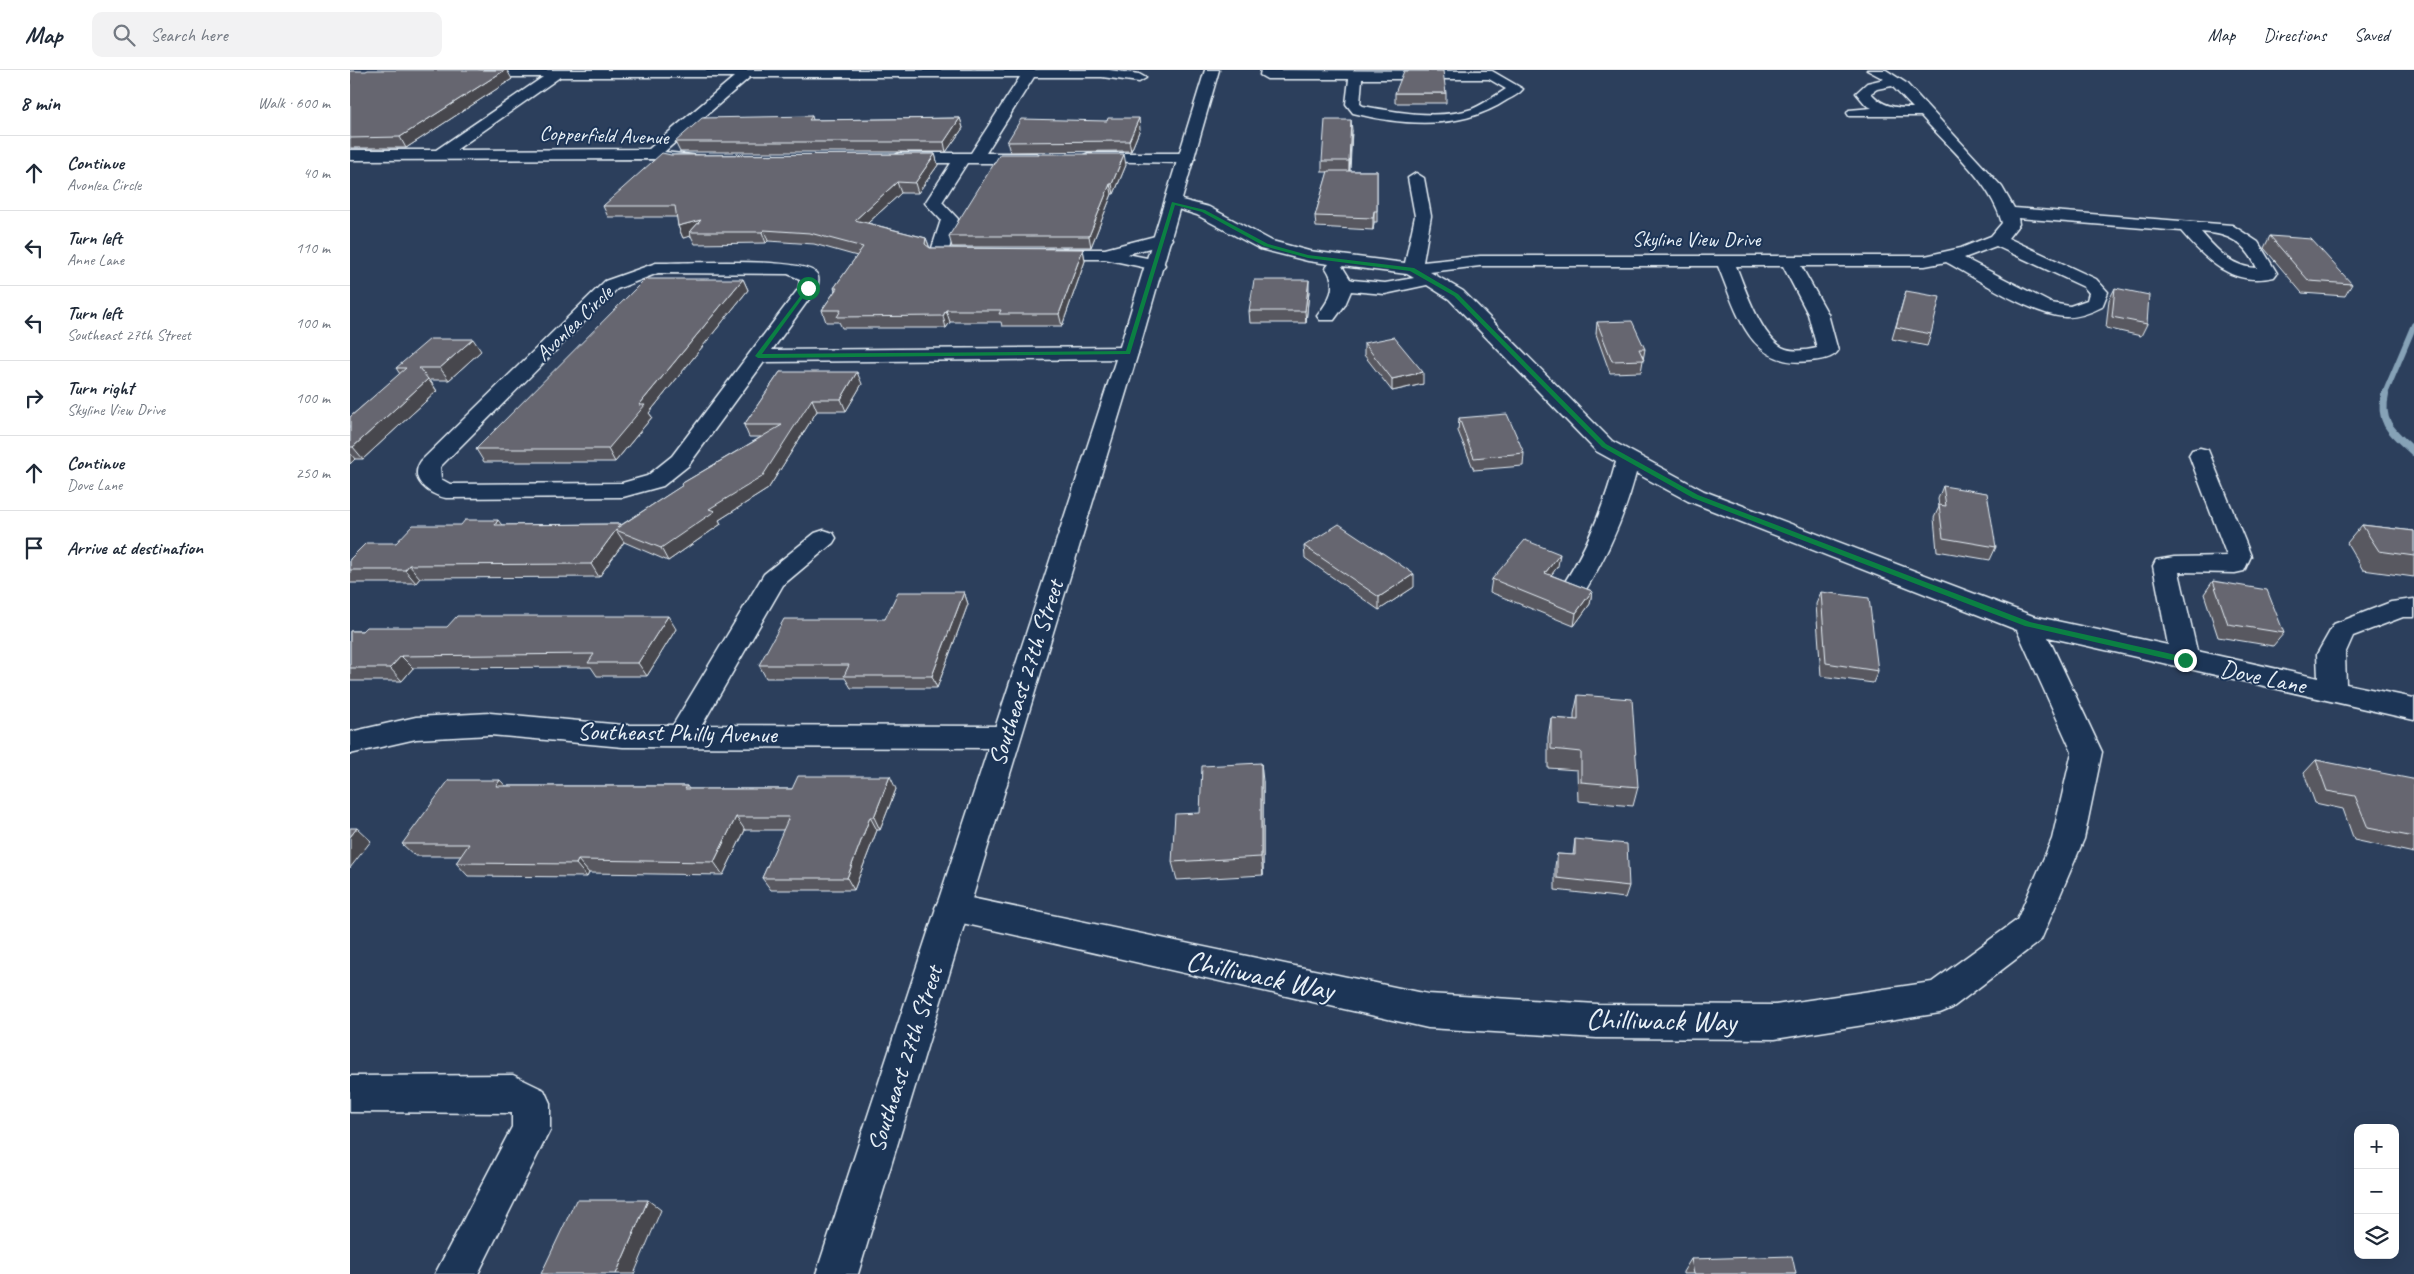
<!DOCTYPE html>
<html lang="en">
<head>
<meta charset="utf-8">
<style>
	:root { --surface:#fff; --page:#f2f2f3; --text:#1f2937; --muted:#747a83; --line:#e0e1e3 }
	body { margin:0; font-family:Caveat,sans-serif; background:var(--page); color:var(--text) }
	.controls { position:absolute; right:15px; bottom:15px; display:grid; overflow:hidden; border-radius:10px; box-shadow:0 5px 20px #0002 }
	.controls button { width:45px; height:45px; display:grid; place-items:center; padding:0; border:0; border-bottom:1px solid var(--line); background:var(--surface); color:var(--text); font:25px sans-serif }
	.stop { position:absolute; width:15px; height:15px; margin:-11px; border:4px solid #0b8043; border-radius:50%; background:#fff }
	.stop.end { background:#0b8043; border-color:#fff; box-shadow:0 1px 5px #0008 }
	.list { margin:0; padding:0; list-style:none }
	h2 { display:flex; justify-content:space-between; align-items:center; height:65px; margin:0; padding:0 20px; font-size:21px }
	h2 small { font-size:16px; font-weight:400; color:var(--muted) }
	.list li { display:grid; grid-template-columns:32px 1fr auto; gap:15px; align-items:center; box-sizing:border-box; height:75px; padding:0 20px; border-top:1px solid var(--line) }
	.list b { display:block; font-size:19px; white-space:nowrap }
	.list p { margin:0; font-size:16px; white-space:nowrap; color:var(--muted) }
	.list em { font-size:16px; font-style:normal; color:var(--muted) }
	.icon { flex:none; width:28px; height:28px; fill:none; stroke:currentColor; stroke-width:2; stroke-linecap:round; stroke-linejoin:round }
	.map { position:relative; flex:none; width:2064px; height:1204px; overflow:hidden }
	header { display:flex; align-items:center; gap:30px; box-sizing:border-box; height:70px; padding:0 25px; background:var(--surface); border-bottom:1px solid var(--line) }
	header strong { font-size:24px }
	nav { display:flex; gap:28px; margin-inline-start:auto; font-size:18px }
	.search { width:350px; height:45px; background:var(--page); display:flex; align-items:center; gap:12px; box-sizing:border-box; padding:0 18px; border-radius:10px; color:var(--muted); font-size:19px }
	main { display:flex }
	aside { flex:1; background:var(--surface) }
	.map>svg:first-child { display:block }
</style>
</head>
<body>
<header>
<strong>Map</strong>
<div class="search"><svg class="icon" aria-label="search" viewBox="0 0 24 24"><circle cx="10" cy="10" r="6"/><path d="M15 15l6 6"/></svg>Search here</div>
<nav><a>Map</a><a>Directions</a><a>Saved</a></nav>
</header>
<main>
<aside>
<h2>8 min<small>Walk · 600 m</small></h2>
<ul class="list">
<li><svg class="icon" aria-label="ahead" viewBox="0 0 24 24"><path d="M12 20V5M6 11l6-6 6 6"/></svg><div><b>Continue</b><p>Avonlea Circle</p></div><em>40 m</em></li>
<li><svg class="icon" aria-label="left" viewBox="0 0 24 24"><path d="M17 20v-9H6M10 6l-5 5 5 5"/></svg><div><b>Turn left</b><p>Anne Lane</p></div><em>110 m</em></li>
<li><svg class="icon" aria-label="left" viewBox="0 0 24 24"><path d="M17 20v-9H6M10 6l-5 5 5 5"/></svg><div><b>Turn left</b><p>Southeast 27th Street</p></div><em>100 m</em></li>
<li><svg class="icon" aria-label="right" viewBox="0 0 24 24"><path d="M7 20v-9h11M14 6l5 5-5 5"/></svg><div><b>Turn right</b><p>Skyline View Drive</p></div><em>100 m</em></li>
<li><svg class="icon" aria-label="ahead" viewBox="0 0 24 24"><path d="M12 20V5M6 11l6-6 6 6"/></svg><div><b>Continue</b><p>Dove Lane</p></div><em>250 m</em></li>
<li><svg class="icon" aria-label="arrive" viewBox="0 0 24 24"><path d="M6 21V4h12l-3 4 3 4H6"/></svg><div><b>Arrive at destination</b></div></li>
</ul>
</aside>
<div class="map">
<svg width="2064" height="1204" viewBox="0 0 2064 1204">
	<rect width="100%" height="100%" fill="#2c3f5c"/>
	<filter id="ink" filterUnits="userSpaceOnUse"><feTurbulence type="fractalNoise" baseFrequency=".02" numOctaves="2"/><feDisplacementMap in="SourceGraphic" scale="10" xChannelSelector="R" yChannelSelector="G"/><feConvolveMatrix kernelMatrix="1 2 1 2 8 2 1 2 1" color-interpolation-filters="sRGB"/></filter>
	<g filter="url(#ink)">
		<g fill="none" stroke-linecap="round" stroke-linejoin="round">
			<path stroke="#86a2b7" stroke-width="6" d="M 2034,326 L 2064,255"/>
			<path stroke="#86a2b7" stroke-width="8" d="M 2035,325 C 2028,354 2045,364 2064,382"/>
			<defs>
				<path id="minor" d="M 130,0 L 759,0 L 789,4 L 796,8 L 789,12 L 752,7 L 684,7 L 636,83 L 686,83 L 694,88 L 686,93 L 617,93 L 592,132 L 608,149 L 599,179 L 626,180 L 629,184 L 626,188 C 613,191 596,191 583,188 L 580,184 L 591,150 L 575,133 L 601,93 L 549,93 L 541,88 L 549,83 L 621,83 L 670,7 L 400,7 L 314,82 L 351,86 L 354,89 C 346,100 314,91 303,89 L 0,90 L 0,80 L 86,80 L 193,7 L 134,7 L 127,3 ZM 210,7 L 384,7 L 299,79 L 106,80 Z
					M 911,0 L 1142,1 L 1173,19 C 1169,24 1163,27 1157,30 C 1112,60 1054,56 1003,43 L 996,34 L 999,9 L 917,9 L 910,5 ZM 1012,9 L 1139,9 L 1156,19 C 1145,26 1134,34 1122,39 C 1088,50 1047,42 1013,36 L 1010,34 Z
					M 1517,0 L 1536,0 L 1556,13 L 1652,117 L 1664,138 L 1882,155 L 1908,172 L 1927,203 L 1924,207 C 1882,217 1856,190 1831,161 L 1668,148 L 1669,154 L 1658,168 L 1746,209 L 1758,222 L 1752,237 C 1740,243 1728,248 1715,247 C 1679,244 1628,209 1596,192 L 1575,196 L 1451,196 L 1478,244 L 1488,281 C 1483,289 1469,290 1460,291 C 1399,299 1387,242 1368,196 L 1130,196 L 1080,202 L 1113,221 L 1262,371 L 1354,421 L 1683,546 L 1818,575 L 1803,496 L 1806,490 L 1824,487 L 1877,486 L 1839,385 L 1842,380 L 1850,378 L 1858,380 L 1901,486 L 1894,501 L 1885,503 L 1829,502 L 1847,581 L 1968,608 L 1967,584 L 1984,554 L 2041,532 L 2064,529 L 2064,547 L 2053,547 L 2003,566 L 1995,584 L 1996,614 L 2064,628 L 2064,650 L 1698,567 L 1752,682 L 1734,769 L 1691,870 L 1602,938 L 1590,943 L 1425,969 L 1247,968 L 1078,958 L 590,848 L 585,838 L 590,828 L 602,824 L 1078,924 L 1247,934 L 1425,935 L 1582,912 L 1667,850 L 1702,769 L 1722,682 L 1667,560 L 1338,431 L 1286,403 C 1275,445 1258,484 1235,521 L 1226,523 L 1217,521 L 1213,515 C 1238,476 1254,436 1266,392 L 1246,381 L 1099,229 L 1077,215 L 1035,224 L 1001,221 L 995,235 L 984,250 L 970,250 L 967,246 C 979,230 989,217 976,198 L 979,194 L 958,191 L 910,179 L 847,145 L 818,136 L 816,133 L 818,130 L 824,128 L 859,137 L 922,171 L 959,181 L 1055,193 L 1065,146 L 1058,108 L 1066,103 L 1074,108 L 1081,146 L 1073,192 L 1130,186 L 1575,186 L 1611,178 L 1641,166 L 1652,153 C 1641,112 1599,78 1571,46 L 1499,46 L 1497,43 L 1499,40 L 1522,38 L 1516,35 L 1506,23 L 1517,13 L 1534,9 ZM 1542,16 L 1563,38 C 1546,38 1533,37 1521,23 L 1527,19 ZM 1851,162 C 1879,164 1894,171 1907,198 C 1882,198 1866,179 1851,162 ZM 1646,176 L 1734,217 L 1739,223 L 1737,230 L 1720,236 L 1701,233 L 1614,188 ZM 992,196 L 1057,204 L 1064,208 L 1035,213 L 1003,210 L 1000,209 ZM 1386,196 L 1433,196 L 1458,244 L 1467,278 C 1458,280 1445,282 1436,279 C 1412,271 1395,218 1386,196 Z
					M 739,83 L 837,83 L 845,88 L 837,93 L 734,91 L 731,88 L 734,85 Z
					M 813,164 L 819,165 L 822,169 L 819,173 L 777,184 L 812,191 L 815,195 L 812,199 L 806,200 L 755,189 L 698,189 L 692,188 L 689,184 L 692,180 L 698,179 L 755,179 Z
					M 306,193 C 333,193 451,187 466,203 C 470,207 468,213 467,218 L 422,280 L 778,277 L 785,279 L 788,283 L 785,287 L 778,289 L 414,292 L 338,396 L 313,416 L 273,427 L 96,428 C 79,424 58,410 71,391 L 255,211 ZM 308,203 L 438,204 L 450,209 L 449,218 L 322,386 L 297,406 L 272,413 L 100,414 L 91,409 L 90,397 L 267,219 Z
					M 474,460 L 483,463 L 486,468 L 483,473 L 433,515 L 352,655 L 655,656 L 665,659 L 670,667 L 665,675 L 655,678 L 273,677 L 140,665 L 66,669 L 0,684 L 0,662 L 66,647 L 140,643 L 273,655 L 323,655 L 414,504 L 465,463 Z
					M 163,1005 L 194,1020 L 200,1033 L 200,1060 L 128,1204 L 85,1204 L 162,1057 L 162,1043 L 0,1042 L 0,1006 Z"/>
				<path id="major" d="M 855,0 L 869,0 L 788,283 L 508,1204 L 466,1204 L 768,283 Z"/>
			</defs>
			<use href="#minor" stroke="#e8f1f8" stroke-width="3"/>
			<use href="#major" stroke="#e8f1f8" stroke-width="3"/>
			<use href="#minor" fill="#1d3557" fill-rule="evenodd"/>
			<use href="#major" fill="#1d3557" fill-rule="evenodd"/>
		</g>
		<path fill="#585860" stroke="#e8f1f8" d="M 0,1 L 162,9 L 56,78 L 0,78 Z
			M 1045,23 L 1096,23 L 1096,33 L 1045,33 Z
			M 462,46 L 463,50 L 610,48 L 613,58 L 596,82 L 330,82 L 325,72 Z
			M 757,51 L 790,59 L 781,81 L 660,82 L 657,72 Z
			M 1002,60 L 1000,101 L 1027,101 L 1027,152 L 1024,152 L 1023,160 L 966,157 L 965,146 L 978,102 L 972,102 L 972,91 Z
			M 585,84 L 588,95 L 568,123 L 551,123 L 518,153 L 576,168 L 580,178 L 733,179 L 735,191 L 712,256 L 652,256 L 651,252 L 600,252 L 596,258 L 492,258 L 489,252 L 476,252 L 472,240 L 485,221 L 484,218 L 507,186 L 464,174 L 418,171 L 416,173 L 345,174 L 341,166 L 333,168 L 328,156 L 327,147 L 258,147 L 253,136 L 321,85 Z
			M 776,95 L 764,124 L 762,124 L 741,177 L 602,177 L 599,166 Z
			M 1920,166 L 2002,214 L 1995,226 L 1952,223 L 1914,178 Z
			M 393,209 L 398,220 L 299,343 L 302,347 L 265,392 L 134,392 L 126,379 Z
			M 1765,218 L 1797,254 L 1791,266 L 1756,258 L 1759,230 Z
			M 959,221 L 956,253 L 900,253 L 899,241 Z
			M 1556,221 L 1581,264 L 1577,276 L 1542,269 Z
			M 1247,252 L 1295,279 L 1291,302 L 1260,303 L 1246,264 Z
			M 1014,273 L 1073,314 L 1042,321 L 1014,285 Z
			M 131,281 L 99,310 L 80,310 L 87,321 L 13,389 L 5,389 L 0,394 L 0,347 L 50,304 L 46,298 Z
			M 430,302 L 512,314 L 496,341 L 467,341 L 418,419 L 369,450 L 371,454 L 318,491 L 274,472 L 249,507 L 70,508 L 66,513 L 0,513 L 0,489 L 46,473 L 151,455 L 270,454 L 271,455 L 332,416 L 331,414 L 411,367 L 399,367 L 394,355 Z
			M 1109,348 L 1174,383 L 1173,396 L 1124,400 L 1108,361 Z
			M 1593,416 L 1646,477 L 1640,490 L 1587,481 L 1584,448 L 1589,437 L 1588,429 Z
			M 2012,455 L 2064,461 L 2064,507 L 2013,500 L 1997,473 Z
			M 954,476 L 1064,517 L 1029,540 L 955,488 Z
			M 1208,496 L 1201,505 L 1242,521 L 1240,534 L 1224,556 L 1140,522 L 1142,509 Z
			M 1863,511 L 1934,563 L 1923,576 L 1868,567 L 1854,524 Z
			M 614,522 L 618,534 L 587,618 L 501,618 L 495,608 L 416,608 L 409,595 L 535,549 Z
			M 1471,522 L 1528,601 L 1523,613 L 1471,606 L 1466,534 Z
			M 326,559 L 297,606 L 247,606 L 241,597 L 63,598 L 52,611 L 0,611 L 0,561 Z
			M 1228,625 L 1288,717 L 1283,736 L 1228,731 L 1227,700 L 1198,698 L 1198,667 L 1201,648 L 1224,650 L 1224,644 Z
			M 1966,690 L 2064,712 L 2064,783 L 2004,770 L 1993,739 L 1965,733 L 1954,703 Z
			M 150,710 L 155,716 L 337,716 L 339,719 L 546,719 L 530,760 L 527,760 L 504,820 L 421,820 L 412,808 L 434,760 L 395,760 L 373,805 L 239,803 L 237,807 L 118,806 L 106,793 L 111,786 L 65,786 L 52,774 Z
			M 913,711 L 913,805 L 827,810 L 822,792 L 850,743 Z
			M 1225,769 L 1279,816 L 1275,828 L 1205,820 L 1205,796 L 1207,784 L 1223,785 Z
			M 1341,1189 L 1446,1204 L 1333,1204 L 1333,1202 Z"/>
		<path fill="#47474e" stroke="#e8f1f8" d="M 155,0 L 157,0 L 162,9 L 56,78 L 50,67 Z
			M 610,48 L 613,58 L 596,82 L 594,72 Z
			M 789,48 L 790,59 L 781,81 L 779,71 Z
			M 1001,50 L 1002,60 L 999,102 L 999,91 Z
			M 585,84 L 588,95 L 568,123 L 565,113 Z
			M 774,84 L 776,95 L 764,124 L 762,114 Z
			M 547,112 L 551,123 L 509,161 L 505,150 Z
			M 760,114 L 762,124 L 741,177 L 739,166 Z
			M 1024,141 L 1024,152 L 1023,160 L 1023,148 Z
			M 351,150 L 340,162 L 341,166 L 333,168 L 328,156 Z
			M 414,160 L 418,171 L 416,173 L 412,162 Z
			M 576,168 L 580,179 L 575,174 Z
			M 733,179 L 735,191 L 712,256 L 709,244 Z
			M 393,209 L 398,220 L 299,343 L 302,347 L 265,392 L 258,379 L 289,335 Z
			M 959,210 L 959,221 L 956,253 L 955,241 Z
			M 596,240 L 600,252 L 596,258 L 593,246 Z
			M 123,269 L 131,281 L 99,310 L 90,298 Z
			M 507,302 L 512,314 L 496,341 L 491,329 Z
			M 1073,302 L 1073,314 L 1042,321 L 1042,309 Z
			M 78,309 L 87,321 L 13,389 L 3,377 Z
			M 462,329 L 467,341 L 418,419 L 369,450 L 371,454 L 318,491 L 311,478 Z
			M 0,383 L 5,389 L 0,394 Z
			M 148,450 L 158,463 L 145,455 Z
			M 266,460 L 274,472 L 249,507 L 241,494 Z
			M 1210,484 L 1208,496 L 1193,516 L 1195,503 Z
			M 59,495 L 70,508 L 66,513 L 55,500 Z
			M 1064,504 L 1064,517 L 1029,540 L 1029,527 Z
			M 1242,521 L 1240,534 L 1224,556 L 1226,543 Z
			M 614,522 L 618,534 L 587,618 L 582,606 Z
			M 318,546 L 326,559 L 297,606 L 288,593 Z
			M 51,586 L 63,598 L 52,611 L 40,598 Z
			M 911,693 L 913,711 L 913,805 L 911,787 Z
			M 540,706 L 546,719 L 530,760 L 524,747 Z
			M 150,710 L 162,723 L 146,716 Z
			M 386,747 L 395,760 L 373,805 L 364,792 Z
			M 520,747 L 527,760 L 504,820 L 497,808 Z
			M 7,758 L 21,771 L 0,798 L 0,767 Z
			M 228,790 L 239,803 L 237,807 L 226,794 Z
			M 298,1130 L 311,1140 L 284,1204 L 266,1204 Z"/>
		<path fill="#666670" stroke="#e8f1f8" d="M 18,0 L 155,0 L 50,67 L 0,68 L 0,1 L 16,1 Z
			M 1054,1 L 1093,1 L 1096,23 L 1045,23 Z
			M 462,46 L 459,50 L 610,48 L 594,72 L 325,72 L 352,48 Z
			M 758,48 L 789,48 L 779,71 L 657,72 L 671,49 L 757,51 Z
			M 975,50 L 1001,50 L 999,91 L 972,91 Z
			M 312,83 L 321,85 L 585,84 L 565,113 L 547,112 L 505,150 L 576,168 L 575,174 L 580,178 L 733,179 L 709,244 L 649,244 L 651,240 L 596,240 L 593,246 L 487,247 L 491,240 L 472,240 L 487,218 L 484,218 L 513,177 L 460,163 L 414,160 L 412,162 L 340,162 L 351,150 L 328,156 L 325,136 L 253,136 Z
			M 650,84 L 774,84 L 762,114 L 760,114 L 739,166 L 599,166 Z
			M 978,101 L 1027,101 L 1027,141 L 1024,141 L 1023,148 L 965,146 Z
			M 1920,166 L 1961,169 L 2002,214 L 1959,211 Z
			M 295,209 L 393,209 L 289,335 L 295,335 L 258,379 L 126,379 Z
			M 904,210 L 959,210 L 955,241 L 899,241 Z
			M 1765,218 L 1799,225 L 1797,254 L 1762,247 Z
			M 1556,221 L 1590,227 L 1581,264 L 1546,257 Z
			M 1282,251 L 1295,279 L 1289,279 L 1294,290 L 1262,291 L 1247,252 Z
			M 1044,267 L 1073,302 L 1042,309 L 1014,273 Z
			M 80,269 L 123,269 L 90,298 L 69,298 L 78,309 L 3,377 L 0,377 L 0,347 L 56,298 L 46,298 Z
			M 430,302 L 507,302 L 491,329 L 462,329 L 412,407 L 359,439 L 365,441 L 311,478 L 266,460 L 241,494 L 59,495 L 55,500 L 0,500 L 0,489 L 16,473 L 46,473 L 63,455 L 111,455 L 115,450 L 148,450 L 145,455 L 270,454 L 267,458 L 333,415 L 331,414 L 432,355 L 394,355 Z
			M 1157,344 L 1174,383 L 1124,388 L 1109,348 Z
			M 1593,416 L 1637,423 L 1646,477 L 1593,468 L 1589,435 L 1596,436 Z
			M 989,454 L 1064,504 L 1029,527 L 954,476 Z
			M 2012,455 L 2064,461 L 2064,486 L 2029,481 Z
			M 1175,470 L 1210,484 L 1195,503 L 1242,521 L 1226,543 L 1142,509 Z
			M 1863,511 L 1917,520 L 1934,563 L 1878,554 Z
			M 548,522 L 614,522 L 582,606 L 494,606 L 499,595 L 409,595 L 434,549 L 535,549 Z
			M 1471,522 L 1519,528 L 1528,601 L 1476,593 Z
			M 107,546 L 318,546 L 288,593 L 238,593 L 244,584 L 51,586 L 40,598 L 0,598 L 0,561 L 12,561 L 16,557 L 97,557 Z
			M 1228,625 L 1282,629 L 1288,717 L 1231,712 L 1231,682 L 1201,679 L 1201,648 L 1228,650 Z
			M 1966,690 L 2062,709 L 2064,712 L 2064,767 L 2018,758 L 2005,726 L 1977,721 Z
			M 911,693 L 911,787 L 822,792 L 825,744 L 850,743 L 852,696 Z
			M 448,706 L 540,706 L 524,747 L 520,747 L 497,808 L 412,808 L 439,747 L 386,747 L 364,792 L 228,790 L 226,794 L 106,793 L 119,774 L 52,774 L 99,710 L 150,710 L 146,716 L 337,716 L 335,719 L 442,719 Z
			M 0,758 L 7,758 L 0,767 Z
			M 1225,769 L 1277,774 L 1279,816 L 1207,808 L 1207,784 L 1225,785 Z
			M 226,1130 L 298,1130 L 266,1204 L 191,1204 Z
			M 1442,1186 L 1446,1204 L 1344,1204 L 1341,1189 Z"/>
	</g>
	<path fill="#0b8043" d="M 822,132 L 855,140 L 918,174 L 958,185 L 1064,198 L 1108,224 L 1256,374 L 1348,425 L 1680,552 L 1835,587 L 1839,590 L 1835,593 L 1675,556 L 1343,428 L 1252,377 L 1104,226 L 1060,201 L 958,188 L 914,176 L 852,142 L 825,135 L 780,284 L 408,288 L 405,286 L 458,216 L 460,218 L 412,284 L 776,281 Z"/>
	<g text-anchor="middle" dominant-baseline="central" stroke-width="4" stroke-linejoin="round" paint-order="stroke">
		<g font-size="21" fill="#e8f1f8" stroke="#1d3557">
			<text transform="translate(254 65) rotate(2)">Copperfield Avenue</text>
			<text x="1346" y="169">Skyline View Drive</text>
			<text transform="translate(224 253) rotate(-44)">Avonlea Circle</text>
		</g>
		<g font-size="25" fill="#e8f1f8" stroke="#1d3557">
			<text transform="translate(676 603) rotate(-72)">Southeast 27th Street</text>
			<text transform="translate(1913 607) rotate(12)">Dove Lane</text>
			<text transform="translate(327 663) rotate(1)">Southeast Philly Avenue</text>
			<text transform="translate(555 989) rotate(-72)">Southeast 27th Street</text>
		</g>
		<g font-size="30" fill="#e8f1f8" stroke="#1d3557">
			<text transform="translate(910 905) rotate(12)">Chilliwack Way</text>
			<text transform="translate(1311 950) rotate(1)">Chilliwack Way</text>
		</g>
	</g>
</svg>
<div class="controls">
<button>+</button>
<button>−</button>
<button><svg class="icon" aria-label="layers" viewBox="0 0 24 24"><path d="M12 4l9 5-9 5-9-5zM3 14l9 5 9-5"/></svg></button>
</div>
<div class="stop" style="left:458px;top:218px"></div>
<div class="stop end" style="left:1835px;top:590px"></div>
</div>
</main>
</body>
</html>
